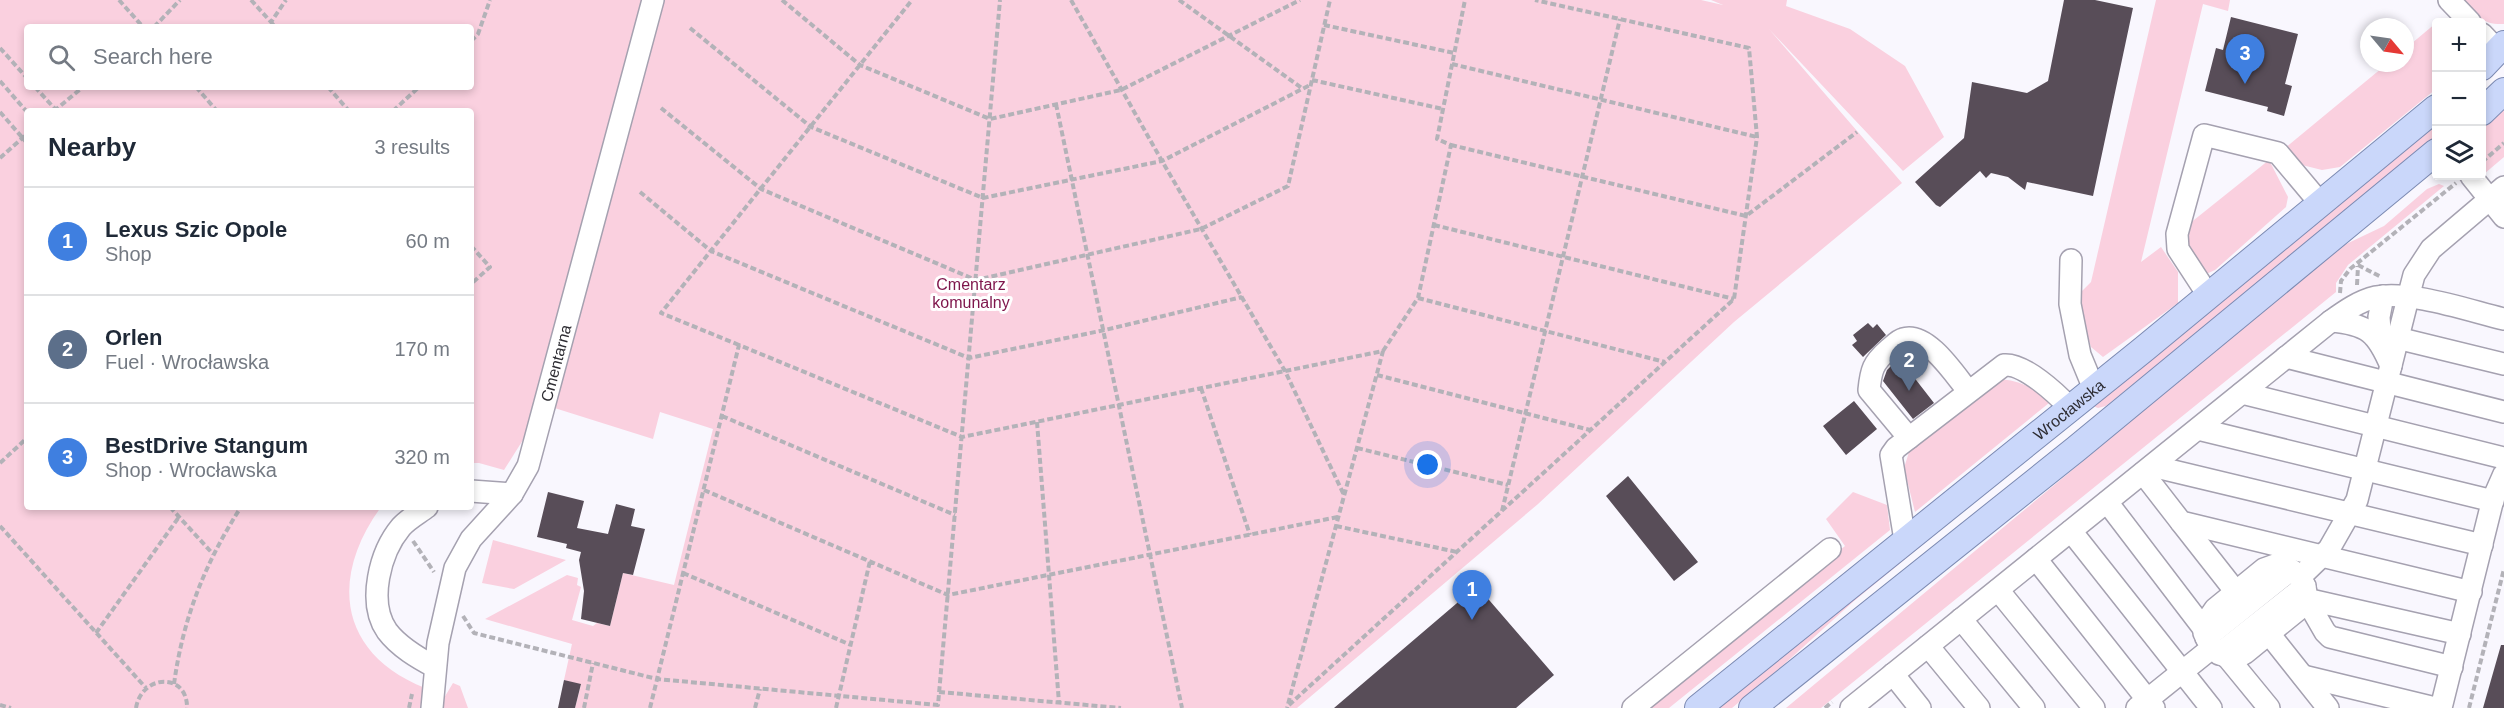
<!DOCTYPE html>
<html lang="en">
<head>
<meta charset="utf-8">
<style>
	:root { --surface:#fff; --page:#f2f2f3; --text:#1f2937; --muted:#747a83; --line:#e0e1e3; --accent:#99731f }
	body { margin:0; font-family:Arial,sans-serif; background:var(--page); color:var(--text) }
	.controls { position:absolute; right:18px; top:18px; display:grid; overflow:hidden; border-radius:6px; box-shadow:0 3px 9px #0003 }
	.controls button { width:54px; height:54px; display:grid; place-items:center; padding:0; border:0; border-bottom:2px solid var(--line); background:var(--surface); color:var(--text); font:30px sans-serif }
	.compass { position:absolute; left:2360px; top:18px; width:54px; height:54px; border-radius:50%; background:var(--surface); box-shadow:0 3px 9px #0003; rotate:119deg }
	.you { position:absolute; left:1428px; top:465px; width:21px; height:21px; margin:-15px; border:4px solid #fff; border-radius:50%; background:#1a73e8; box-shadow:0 0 0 9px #1a73e833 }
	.badge { display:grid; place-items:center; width:39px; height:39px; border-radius:50%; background:var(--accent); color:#fff; font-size:20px; font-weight:700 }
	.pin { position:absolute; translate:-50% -50px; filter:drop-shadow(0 2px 3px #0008) }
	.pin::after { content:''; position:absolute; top:32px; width:21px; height:18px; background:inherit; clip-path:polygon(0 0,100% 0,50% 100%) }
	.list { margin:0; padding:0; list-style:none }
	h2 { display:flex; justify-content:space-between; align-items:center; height:78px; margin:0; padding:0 24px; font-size:26px }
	h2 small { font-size:20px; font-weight:400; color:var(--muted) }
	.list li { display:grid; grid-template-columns:39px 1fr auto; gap:18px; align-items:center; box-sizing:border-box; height:108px; padding:0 24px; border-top:2px solid var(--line) }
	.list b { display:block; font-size:22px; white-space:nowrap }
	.list p { margin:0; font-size:20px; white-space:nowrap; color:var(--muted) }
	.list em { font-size:20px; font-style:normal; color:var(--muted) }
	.icon { flex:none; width:33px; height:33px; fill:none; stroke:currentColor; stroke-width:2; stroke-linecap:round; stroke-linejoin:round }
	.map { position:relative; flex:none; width:2504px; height:708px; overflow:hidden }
	.search { position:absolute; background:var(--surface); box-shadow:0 3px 9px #0003; left:24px; top:24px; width:450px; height:66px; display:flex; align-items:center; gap:15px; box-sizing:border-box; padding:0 21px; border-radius:6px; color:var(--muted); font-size:22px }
	.panel { position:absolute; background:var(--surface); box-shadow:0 3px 9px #0003; left:24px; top:108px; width:450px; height:402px; border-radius:6px }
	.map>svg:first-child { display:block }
</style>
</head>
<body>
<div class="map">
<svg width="2504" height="708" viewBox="0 0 2504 708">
	<rect width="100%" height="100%" fill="#f9f7fe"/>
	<path fill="#fad0df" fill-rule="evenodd" d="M 0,0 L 1701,0 L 1723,5 L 1711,0 L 1787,0 L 1786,6 L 1850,29 L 1905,66 L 1944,137 L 1903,171 L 1769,29 L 1902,183 L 1734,322 L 1538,504 L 1297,708 L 575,708 L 581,685 L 564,680 L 572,644 L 485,619 L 567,575 L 578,578 L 577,585 L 581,587 L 572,620 L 593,626 L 597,623 L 610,626 L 623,573 L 674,585 L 713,429 L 660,412 L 653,439 L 545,405 L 504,470 L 479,463 L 471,463 L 471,111 L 27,111 L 27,507 L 381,507 C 329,578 339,654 425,688 L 420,708 L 0,708 ZM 27,27 L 471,27 L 471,87 L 27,87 Z
		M 2156,0 L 2230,0 L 2228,11 L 2203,4 L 2141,262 L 2161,247 L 2178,272 L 2178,303 L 2103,357 L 2091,347 L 2076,297 L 2091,282 Z
		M 2465,0 L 2504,0 L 2504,24 C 2483,25 2476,16 2463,1 Z
		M 2436,23 L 2436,89 L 2340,167 L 2322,170 L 2302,165 L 2284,149 L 2388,63 L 2405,63 L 2405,49 Z
		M 2504,107 L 2504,157 L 2484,174 L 2482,168 L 2482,130 Z
		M 2436,123 L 2436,137 L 2411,160 L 2106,406 L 2098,408 L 2093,406 L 2094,401 Z
		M 2269,160 L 2288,197 L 2286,207 L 2215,270 L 2204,275 L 2186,251 L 2184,228 Z
		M 2439,184 L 2444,186 L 2348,265 L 2336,283 L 2336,292 L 1821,708 L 1786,708 L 2342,246 L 2384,226 L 2427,189 Z
		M 2001,380 C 2014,378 2042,391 2049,403 L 1915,512 L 1904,468 L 1909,452 Z
		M 2048,442 L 1854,601 L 1781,667 L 1732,708 L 1713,708 Z
		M 1853,492 L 1887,505 L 1890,530 L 1669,708 L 1648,708 L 1845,546 L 1826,519 Z
		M 493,540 L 566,560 L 514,589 L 482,583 Z
		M 453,683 L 460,686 L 468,708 L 438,708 Z"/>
	<path fill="#584d58" d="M 2064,0 L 2095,0 L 2133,8 L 2093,196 L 2027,182 L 2025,190 L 2008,177 L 1991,173 L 1986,178 L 1980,171 L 1940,207 L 1936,205 L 1915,182 L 1964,138 L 1972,82 L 2027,93 L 2048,81 Z
		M 2231,17 L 2298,34 L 2285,84 L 2292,86 L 2284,116 L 2267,111 L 2268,107 L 2205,91 L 2216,48 L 2223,50 Z
		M 1868,323 L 1873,328 L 1877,324 L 1886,335 L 1863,357 L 1852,345 L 1857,341 L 1853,335 Z
		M 1899,358 L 1934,403 L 1913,419 L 1883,381 L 1887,370 Z
		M 1854,401 L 1877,429 L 1846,455 L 1823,426 Z
		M 1628,476 L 1698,562 L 1674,581 L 1606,496 Z
		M 548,492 L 584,501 L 577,528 L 608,534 L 616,504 L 635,509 L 631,526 L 645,529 L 633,575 L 623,573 L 610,626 L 581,619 L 584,591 L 579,560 L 581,552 L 566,548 L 567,544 L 537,537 Z
		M 1477,586 L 1554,675 L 1516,708 L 1334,708 Z
		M 2501,645 L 2504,645 L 2504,708 L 2483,708 Z
		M 564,680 L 581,684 L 575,708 L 558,708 Z"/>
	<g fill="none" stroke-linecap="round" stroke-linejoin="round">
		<defs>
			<g id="minor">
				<path d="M 2449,0 L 2470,22"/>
				<path d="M 2482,34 L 2498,51"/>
				<path d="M 2471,176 L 2504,217"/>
				<path d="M 2071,260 L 2070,304 L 2080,355 L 2094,389"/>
				<path d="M 2208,295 L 2178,249 L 2177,234 L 2204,135 L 2278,153 L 2320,203"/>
				<path d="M 2331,321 C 2368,324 2377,333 2391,366"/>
				<path d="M 2397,338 L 2504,364"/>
				<path d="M 2381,344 L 2379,317 L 2383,296"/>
				<path d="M 2286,357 L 2504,412"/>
				<path d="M 2242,393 L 2504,458"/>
				<path d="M 2198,429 L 2493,501"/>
				<path d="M 1909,438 L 1869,390 C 1871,370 1873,363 1888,350 C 1892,347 1898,340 1903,339 C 1927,331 1955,375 1968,391"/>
				<path d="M 2152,466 L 2482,545"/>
				<path d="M 2143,473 L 2181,522 L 2471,592"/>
				<path d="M 471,491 L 512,494"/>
				<path d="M 2107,502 L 2204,629"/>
				<path d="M 427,507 C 419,513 408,519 401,527 C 380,552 367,602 387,631 C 399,647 418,658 435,667"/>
				<path d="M 2181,522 L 2236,592"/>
				<path d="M 2071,531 L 2211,708"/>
				<path d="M 1905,540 L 1891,455 L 1896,448 L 2004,365 C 2024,363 2057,394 2070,408"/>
				<path d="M 2036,559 L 2154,708"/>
				<path d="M 2278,564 C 2297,569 2311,585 2304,605 L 2245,653 C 2227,665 2212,650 2204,633 L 2206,622 L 2215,609 L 2264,569 Z"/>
				<path d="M 2300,577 L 2329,549 L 2357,500 L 2408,298 L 2414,275 L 2431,249 L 2504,187"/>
				<path d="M 1998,590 L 2094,708"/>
				<path d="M 1961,619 L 2034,708"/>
				<path d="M 2270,635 L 2328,708"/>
				<path d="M 2206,638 L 2291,570"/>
				<path d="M 1928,646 L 1979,708"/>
				<path d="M 2219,654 L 2305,586"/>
				<path d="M 2228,658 L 2269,708"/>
				<path d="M 2452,667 L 2330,637 L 2325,632 L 2306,599 L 2460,634"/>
				<path d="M 1893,674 L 1920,708"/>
				<path d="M 2303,676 L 2435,708"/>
				<path id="s1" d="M 432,708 L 438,643 L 455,568 L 471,539 L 512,494 L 528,466 L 653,0"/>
				<path d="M 1633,708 L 1830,549"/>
				<path d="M 1851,708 L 2331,321 C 2345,311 2359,301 2376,297 C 2409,290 2470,311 2504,319"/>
				<path d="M 2137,708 L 2213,647"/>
				<path d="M 2441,708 L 2493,499 L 2504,474"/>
			</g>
			<g id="major">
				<path d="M 2482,67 L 2504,44"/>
				<path d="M 2482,112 L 2504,91"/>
				<path id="s2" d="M 1698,708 L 2144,349 L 2436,108"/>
				<path d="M 1752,708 L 2076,449 L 2436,152"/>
			</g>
		</defs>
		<use href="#minor" stroke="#a5a1b0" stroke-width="24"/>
		<use href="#major" stroke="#7c8ab2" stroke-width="28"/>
		<path stroke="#b3b2b8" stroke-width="4" stroke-dasharray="6 3" stroke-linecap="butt" d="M 119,0 L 143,27
			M 251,0 L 271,22 L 286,0
			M 782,0 L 860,65 L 990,119 L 1121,90 L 1300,0
			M 1071,0 L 1162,161 L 1285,371 L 1344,495
			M 1179,0 L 1303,89
			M 271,22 L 275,27
			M 1324,25 L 1454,53
			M 154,27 L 180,0
			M 690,28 L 811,127 L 983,198 L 1162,161 L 1310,85
			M 471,41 L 478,34 L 490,0
			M 0,48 L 27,78
			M 1452,64 L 1757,137
			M 1312,80 L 1443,109
			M 0,81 L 27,112
			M 35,87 L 56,110
			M 196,87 L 217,111
			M 328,87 L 349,111
			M 1056,104 L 1182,708
			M 661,108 L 761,189 L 976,280 L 1201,229 L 1288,186 L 1330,0
			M 54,111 L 83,87
			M 393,111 L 419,87
			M 0,112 L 27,143
			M 1451,145 L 1746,216 L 1857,132
			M 0,158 L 27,134
			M 2482,162 L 2504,143
			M 640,192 L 711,251 L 969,358 L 1105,330 L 1242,297
			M 1434,225 L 1734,299
			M 471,246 L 490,267 L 471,284
			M 2358,265 L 2381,277
			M 2357,285 L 2358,266
			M 2340,293 L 2341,281 L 2350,269 L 2456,183
			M 1418,298 L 1665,362
			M 739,345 L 661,313 L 912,0
			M 1383,351 L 1418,298 L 1451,145 L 1437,139 L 1465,0
			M 1377,375 L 1590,430
			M 1201,388 L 1250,535
			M 722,416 L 955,515
			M 1037,422 L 1059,703
			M 1357,448 L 1508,485
			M 0,463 L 27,438
			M 704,490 L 948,595 L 1338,517
			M 170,507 L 213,554
			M 1502,511 L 1620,19
			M 0,526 L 146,688
			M 1336,526 L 1457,552
			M 413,541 L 434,572
			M 683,573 L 851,645
			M 463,616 L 474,633 L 657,679 L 938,705 L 1000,0
			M 96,633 L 179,517
			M 174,684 C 183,618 205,563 241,507
			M 939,692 L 1121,708
			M 0,705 L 11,708
			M 1289,705 L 1734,299 L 1757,137 L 1749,48 L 1535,0
			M 136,708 C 142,673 188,673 187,708
			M 409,708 L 412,694
			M 584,708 L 593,663
			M 650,708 L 739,345 L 962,437 L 1383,351 L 1287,708
			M 755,708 L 760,689
			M 836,708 L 870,561
			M 1825,708 L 1832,702
			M 2469,708 L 2504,569"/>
		<use href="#minor" stroke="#fff" stroke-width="21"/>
		<use href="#major" stroke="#cad7fa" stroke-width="26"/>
	</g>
	<g text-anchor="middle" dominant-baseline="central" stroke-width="6" stroke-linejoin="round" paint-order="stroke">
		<g font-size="16" fill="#7e154b" stroke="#fff">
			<text x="971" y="284">Cmentarz<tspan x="971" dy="18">komunalny</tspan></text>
		</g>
		<g font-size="16" fill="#2d2c32" stroke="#fff">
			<text stroke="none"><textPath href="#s1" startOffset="375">Cmentarna</textPath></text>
			<text stroke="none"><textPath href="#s2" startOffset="476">Wrocławska</textPath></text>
		</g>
	</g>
</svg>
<div class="controls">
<button>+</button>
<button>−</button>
<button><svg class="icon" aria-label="layers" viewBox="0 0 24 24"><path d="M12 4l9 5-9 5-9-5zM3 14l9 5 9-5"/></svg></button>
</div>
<svg class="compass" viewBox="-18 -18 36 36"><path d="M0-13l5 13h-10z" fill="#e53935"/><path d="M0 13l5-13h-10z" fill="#747a83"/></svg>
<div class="you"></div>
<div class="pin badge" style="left:1472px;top:620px;background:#3f7fe0">1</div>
<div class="pin badge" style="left:1909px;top:391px;background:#5c6f8a">2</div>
<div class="pin badge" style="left:2245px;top:84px;background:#3f7fe0">3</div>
<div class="search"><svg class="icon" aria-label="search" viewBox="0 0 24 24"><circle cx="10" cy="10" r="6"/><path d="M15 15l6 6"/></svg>Search here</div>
<section class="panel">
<h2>Nearby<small>3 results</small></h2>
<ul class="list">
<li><span class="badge" style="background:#3f7fe0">1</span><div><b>Lexus Szic Opole</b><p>Shop</p></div><em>60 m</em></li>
<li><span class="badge" style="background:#5c6f8a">2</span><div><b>Orlen</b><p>Fuel · Wrocławska</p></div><em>170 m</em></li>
<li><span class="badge" style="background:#3f7fe0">3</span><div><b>BestDrive Stangum</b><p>Shop · Wrocławska</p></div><em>320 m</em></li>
</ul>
</section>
</div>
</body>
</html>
